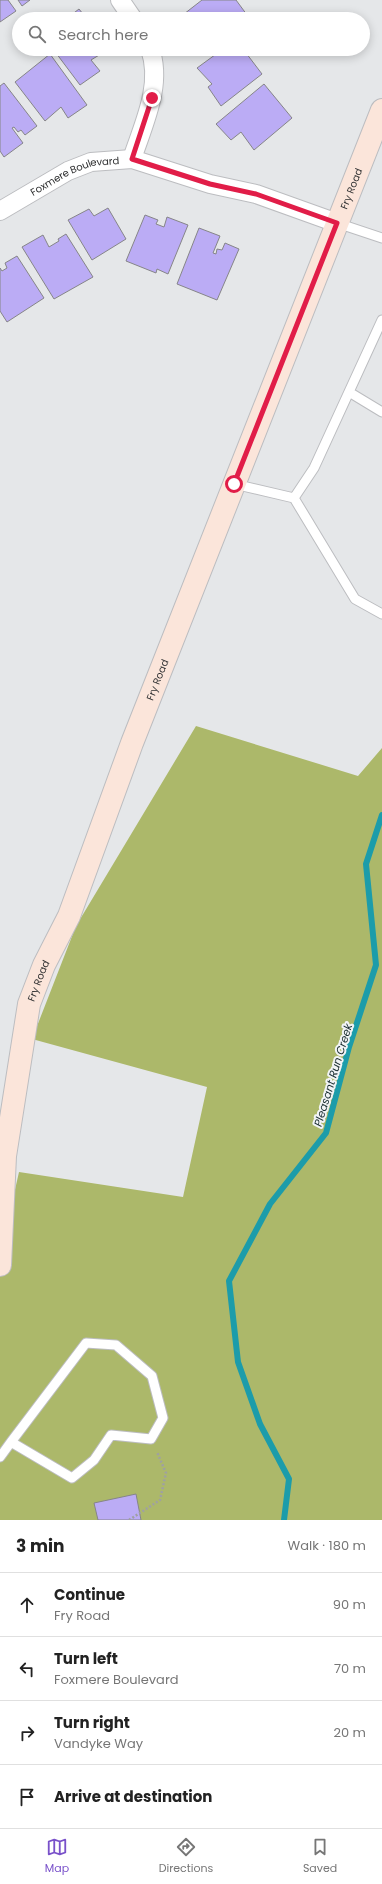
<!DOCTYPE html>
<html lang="en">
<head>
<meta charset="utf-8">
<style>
	:root { --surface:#fff; --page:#f2f2f2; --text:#222; --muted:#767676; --line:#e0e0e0; --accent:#7951ca }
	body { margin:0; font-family:Poppins,sans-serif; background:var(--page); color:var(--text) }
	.stop { position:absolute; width:12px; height:12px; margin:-9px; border:3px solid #e11d48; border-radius:50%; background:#fff }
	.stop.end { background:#e11d48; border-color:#fff; box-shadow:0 1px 4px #0008 }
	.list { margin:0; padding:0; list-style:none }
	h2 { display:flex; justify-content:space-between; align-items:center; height:52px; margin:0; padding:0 16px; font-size:17px }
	h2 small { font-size:13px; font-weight:400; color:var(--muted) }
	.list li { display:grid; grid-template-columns:26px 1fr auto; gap:12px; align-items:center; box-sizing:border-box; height:64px; padding:0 16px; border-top:1px solid var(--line) }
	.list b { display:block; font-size:15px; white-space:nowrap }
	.list p { margin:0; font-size:13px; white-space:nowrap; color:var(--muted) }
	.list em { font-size:13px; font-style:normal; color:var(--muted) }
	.icon { flex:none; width:22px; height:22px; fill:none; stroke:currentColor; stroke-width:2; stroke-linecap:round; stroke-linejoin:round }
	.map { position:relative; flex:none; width:382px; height:1520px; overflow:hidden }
	.search { position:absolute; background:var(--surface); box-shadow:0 2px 10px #0003; left:12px; right:12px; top:12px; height:44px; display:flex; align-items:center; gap:10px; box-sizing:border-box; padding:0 14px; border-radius:22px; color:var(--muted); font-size:15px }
	.sheet { height:308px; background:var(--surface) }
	nav { display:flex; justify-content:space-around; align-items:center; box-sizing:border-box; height:56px; border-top:1px solid var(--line); background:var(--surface); font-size:11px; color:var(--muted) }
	nav a { display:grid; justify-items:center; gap:2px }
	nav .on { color:var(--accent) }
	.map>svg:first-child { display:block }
</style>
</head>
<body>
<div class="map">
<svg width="382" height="1520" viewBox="0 0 382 1520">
	<rect width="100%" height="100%" fill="#e5e7e9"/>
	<path fill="#acb86a" d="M 196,726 L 358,776 L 382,748 L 382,1520 L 0,1520 L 0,1256 L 19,1172 L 183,1197 L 207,1087 L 32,1039 L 76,926 Z"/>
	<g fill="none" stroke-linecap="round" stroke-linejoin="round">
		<path stroke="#1c9caa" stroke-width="6" d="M 284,1520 L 289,1479 L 260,1424 L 238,1362 L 229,1281 L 270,1204 L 326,1133 L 349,1047 L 376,965 L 366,864 L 382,815"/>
	</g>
	<path fill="#bbacf5" stroke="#868588" d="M 0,0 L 8,0 L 16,11 L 0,22 Z
		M 18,0 L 30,0 L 22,6 Z
		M 202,0 L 236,0 L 250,19 L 187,19 L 184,14 Z
		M 79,9 L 87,19 L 66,19 Z
		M 53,49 L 109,49 L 91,60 L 100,71 L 80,85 Z
		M 223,49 L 243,49 L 262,74 L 221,106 L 208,87 L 212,84 L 197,68 Z
		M 50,54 L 87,105 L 68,118 L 61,107 L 45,121 L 15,82 Z
		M 4,83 L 37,126 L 25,135 L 21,130 L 18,132 L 14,127 L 12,128 L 23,143 L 4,157 L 0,151 L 0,86 Z
		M 264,84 L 292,118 L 254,150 L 241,132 L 231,140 L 216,124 Z
		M 108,208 L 126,239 L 92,260 L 68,220 L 89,209 L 94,216 Z
		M 145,215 L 158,220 L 156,224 L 164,227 L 167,217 L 188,225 L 168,274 L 157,269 L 156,273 L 126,261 Z
		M 199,228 L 220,236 L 213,253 L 216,254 L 217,249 L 222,250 L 225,243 L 239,249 L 217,300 L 177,284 Z
		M 66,234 L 93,277 L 54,299 L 22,247 L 43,235 L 49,247 L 59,241 L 58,239 Z
		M 17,256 L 44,298 L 7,322 L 0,311 L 0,268 L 2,271 L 7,268 L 5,263 Z
		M 136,1494 L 141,1520 L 98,1520 L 94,1503 Z"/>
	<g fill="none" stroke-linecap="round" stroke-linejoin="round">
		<defs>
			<path id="lane" d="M 337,223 L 382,238
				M 349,392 L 382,412
				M 234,484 L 294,498 L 314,468 L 382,320
				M 294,498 L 355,599 L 382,614
				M 0,1457 L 11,1442 L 86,1343 L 116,1345 L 152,1376 L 163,1418 L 151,1439 L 111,1435 L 94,1460 L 72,1478 L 11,1442"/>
			<g id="street">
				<path d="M 120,0 L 133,19"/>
				<path d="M 132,159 C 143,125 163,85 150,49"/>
				<path id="s1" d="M 0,211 L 68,171 L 91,162 L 132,159 L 210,184 L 256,194 L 337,223"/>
			</g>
			<g id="secondary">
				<path id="s2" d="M 0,1265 L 5,1156 L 29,1004 L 44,965 L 69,916 L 132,743 L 382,110"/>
			</g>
		</defs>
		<use href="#lane" stroke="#bcbdc0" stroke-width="11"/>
		<use href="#street" stroke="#bcbdc0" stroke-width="20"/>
		<use href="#secondary" stroke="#bcbdc0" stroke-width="24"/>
		<path stroke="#9fa0a2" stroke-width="2.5" stroke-dasharray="2 2" stroke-linecap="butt" d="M 129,1520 L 160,1500 L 166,1473 L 157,1452"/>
		<use href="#lane" stroke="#fff" stroke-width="9"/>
		<use href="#street" stroke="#fff" stroke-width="18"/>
		<use href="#secondary" stroke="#fbe5da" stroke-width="22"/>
	</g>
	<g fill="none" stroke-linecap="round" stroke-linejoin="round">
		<path stroke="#e11d48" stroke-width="5" d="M 152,98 L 132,159 L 210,184 L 256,194 L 337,223 L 234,484"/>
	</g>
	<g text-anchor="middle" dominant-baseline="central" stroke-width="4" stroke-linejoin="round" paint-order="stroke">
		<g font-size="10" fill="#2d2e2f" stroke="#f2f4f6">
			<text stroke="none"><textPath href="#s1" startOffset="84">Foxmere Boulevard</textPath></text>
			<text stroke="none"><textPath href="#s2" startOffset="1140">Fry Road</textPath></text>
			<text stroke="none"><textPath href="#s2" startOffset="612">Fry Road</textPath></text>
			<text stroke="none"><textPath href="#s2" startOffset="288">Fry Road</textPath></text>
		</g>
		<g font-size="11" font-style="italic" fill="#192d30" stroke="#f2f4f6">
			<text transform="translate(333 1075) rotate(-73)">Pleasant Run Creek</text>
		</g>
	</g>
</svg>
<div class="stop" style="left:234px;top:484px"></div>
<div class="stop end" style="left:152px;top:98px"></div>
<div class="search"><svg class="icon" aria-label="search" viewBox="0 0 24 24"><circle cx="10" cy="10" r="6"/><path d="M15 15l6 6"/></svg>Search here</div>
</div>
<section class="sheet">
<h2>3 min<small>Walk · 180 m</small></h2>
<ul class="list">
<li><svg class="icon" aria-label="ahead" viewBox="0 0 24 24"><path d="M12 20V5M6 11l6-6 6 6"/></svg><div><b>Continue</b><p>Fry Road</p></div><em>90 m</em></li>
<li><svg class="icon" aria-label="left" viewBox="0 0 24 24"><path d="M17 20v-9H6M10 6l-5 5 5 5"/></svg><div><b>Turn left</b><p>Foxmere Boulevard</p></div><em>70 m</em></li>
<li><svg class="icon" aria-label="right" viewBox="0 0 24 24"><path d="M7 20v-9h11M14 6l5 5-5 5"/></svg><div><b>Turn right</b><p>Vandyke Way</p></div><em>20 m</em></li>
<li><svg class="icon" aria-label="arrive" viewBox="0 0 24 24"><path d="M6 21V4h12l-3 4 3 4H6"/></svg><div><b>Arrive at destination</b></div></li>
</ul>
</section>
<nav>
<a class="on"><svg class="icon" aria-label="map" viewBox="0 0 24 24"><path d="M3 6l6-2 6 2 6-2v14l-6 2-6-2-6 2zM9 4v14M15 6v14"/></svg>Map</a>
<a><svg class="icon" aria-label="directions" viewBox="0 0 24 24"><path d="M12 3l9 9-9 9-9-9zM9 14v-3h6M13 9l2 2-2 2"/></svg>Directions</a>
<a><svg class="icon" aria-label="saved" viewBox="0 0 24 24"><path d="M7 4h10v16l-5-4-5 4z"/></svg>Saved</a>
</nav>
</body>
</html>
